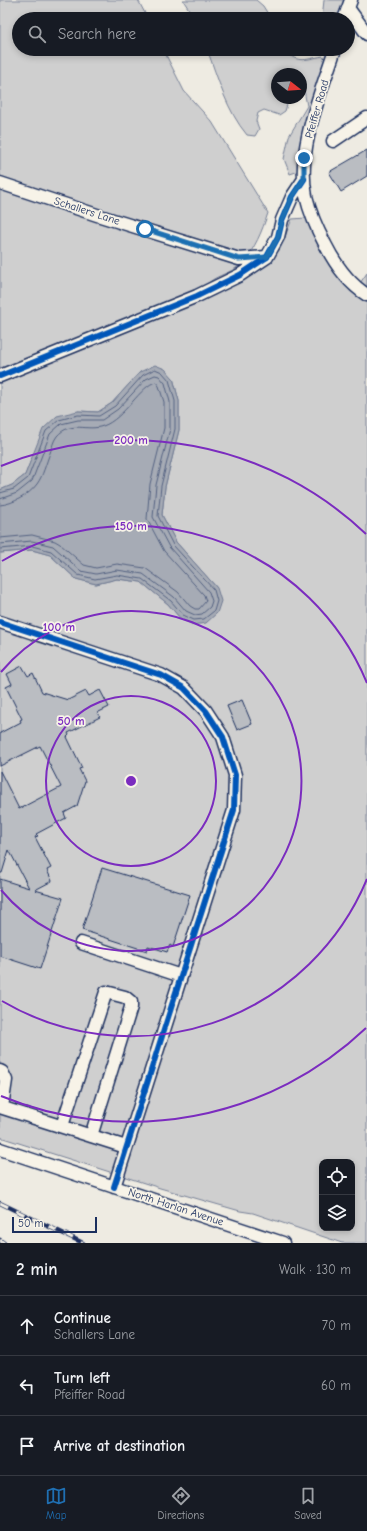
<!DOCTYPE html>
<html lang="en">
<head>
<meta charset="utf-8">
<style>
	:root { --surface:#171b24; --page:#20242c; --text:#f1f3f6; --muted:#9ea1a6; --line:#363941; --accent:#1f6fb2 }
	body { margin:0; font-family:"Comic Neue",sans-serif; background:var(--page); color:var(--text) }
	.controls { position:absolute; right:12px; bottom:12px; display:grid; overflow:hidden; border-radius:8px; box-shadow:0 2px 6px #0003 }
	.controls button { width:36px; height:36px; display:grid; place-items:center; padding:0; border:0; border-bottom:1px solid var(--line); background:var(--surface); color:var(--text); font:20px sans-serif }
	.compass { position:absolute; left:271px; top:68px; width:36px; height:36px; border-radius:50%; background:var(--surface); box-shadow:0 2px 6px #0003; rotate:107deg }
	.scale { position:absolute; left:12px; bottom:10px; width:85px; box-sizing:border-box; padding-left:4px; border:2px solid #1b2f5e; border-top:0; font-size:11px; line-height:14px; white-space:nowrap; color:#1b2f5e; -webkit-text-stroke:3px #f7f3e8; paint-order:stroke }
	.stop { position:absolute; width:12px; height:12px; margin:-9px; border:3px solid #1f6fb2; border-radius:50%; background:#fff }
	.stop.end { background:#1f6fb2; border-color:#fff; box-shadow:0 1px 4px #0008 }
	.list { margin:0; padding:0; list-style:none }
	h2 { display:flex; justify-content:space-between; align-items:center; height:52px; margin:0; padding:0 16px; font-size:17px }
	h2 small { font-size:13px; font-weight:400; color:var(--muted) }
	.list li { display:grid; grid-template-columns:26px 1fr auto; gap:12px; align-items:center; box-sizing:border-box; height:60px; padding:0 16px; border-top:1px solid var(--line) }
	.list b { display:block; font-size:15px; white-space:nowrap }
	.list p { margin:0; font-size:13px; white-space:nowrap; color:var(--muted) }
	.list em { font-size:13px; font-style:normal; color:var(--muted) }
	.icon { flex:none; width:22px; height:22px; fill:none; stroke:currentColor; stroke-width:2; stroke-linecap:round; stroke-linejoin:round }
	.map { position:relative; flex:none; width:367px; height:1243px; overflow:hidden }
	.search { position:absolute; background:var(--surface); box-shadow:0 2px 6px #0003; left:12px; right:12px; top:12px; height:44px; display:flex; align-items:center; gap:10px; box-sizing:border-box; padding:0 14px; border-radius:22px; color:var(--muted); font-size:15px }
	.sheet { height:232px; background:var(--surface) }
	nav { display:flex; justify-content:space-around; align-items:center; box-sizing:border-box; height:56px; border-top:1px solid var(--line); background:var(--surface); font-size:11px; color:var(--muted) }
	nav a { display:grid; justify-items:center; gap:2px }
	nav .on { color:var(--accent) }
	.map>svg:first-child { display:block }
</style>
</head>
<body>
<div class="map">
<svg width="367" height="1243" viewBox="0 0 367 1243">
	<rect width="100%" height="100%" fill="#eeebe2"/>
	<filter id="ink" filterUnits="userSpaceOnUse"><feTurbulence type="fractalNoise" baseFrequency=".025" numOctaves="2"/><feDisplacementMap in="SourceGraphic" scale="8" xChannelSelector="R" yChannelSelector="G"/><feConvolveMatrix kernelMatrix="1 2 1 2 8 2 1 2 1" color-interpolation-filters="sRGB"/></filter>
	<g filter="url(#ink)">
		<path fill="#cfcfcf" stroke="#757f96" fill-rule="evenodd" d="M 0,0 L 138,0 L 148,19 L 19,19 L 19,49 L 163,49 L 184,91 L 212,122 L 268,213 C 262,231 255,249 242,263 C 230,276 210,274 202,292 L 207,298 L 215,295 L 272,259 L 280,249 L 292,219 L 306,218 L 320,249 L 338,277 L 358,286 L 367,273 L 367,1243 L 342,1243 L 253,1213 L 240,1211 L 160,1188 L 0,1137 L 0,553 L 32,550 L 50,555 L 76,579 L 96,584 L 117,579 L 141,582 L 168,604 L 180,618 L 217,588 L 176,542 L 162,515 L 165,487 L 179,430 L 179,401 L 173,378 L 140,372 L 112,403 L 98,412 L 78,411 L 31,460 L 25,475 L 12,485 L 0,490 ZM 322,1162 L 352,1162 L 352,1228 L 322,1228 Z
			M 183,0 L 256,0 L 263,6 L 271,19 L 195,19 Z
			M 324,0 L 345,0 L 340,19 L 322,19 Z
			M 207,49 L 282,49 C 298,64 303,60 323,56 L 328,63 L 328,85 L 305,169 L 290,174 L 284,159 L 289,136 L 307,106 L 304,90 L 301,86 L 301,74 L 277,74 L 277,98 L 289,98 L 285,111 L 279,115 L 264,110 L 258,113 L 256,121 L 259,129 L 255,136 L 247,135 C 227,111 218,79 207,49 Z"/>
		<path fill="#a6abb5" stroke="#6e7992" d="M 155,365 L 165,369 L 173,378 L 179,401 L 179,430 L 165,487 L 162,515 L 176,542 L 217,588 L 221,601 L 217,613 L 206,623 L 193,625 L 180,618 L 168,604 L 141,582 L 117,579 L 96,584 L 76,579 L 50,555 L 32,550 L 0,553 L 0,490 L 12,485 L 25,475 L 43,429 L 57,416 L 78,411 L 98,412 L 112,403 L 140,372 Z"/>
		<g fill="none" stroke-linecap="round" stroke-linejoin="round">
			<path stroke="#536181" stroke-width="1" d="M 0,493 L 14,489 L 28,478 L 46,431 L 59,420 L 78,415 L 99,416 L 115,406 L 143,375 L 155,369 L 162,372 L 169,380 L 175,401 L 175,429 L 161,486 L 158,516 L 173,545 L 214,590 L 217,601 L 214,611 L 204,619 L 194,620 L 183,615 L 171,601 L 142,579 L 117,575 L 95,579 L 78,575 L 51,551 L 32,546 L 0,549
				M 0,499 L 17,493 L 32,481 L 50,434 L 61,424 L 78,420 L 102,420 L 118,409 L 146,379 L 155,375 L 159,376 L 165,383 L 170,402 L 170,429 L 156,485 L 153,517 L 169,547 L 209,592 L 212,601 L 210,607 L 202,614 L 195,615 L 186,611 L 174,597 L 143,574 L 117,570 L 96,574 L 81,571 L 53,546 L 32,541 L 0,544
				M 0,505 C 13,504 29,495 37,484 C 43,476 46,463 50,453 C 52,448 53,441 57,436 C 71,420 87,432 103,426 C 124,419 141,385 156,382 L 159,386 L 164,402 L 164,428 L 150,484 L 147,519 L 164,551 L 204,595 L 206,601 L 199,609 L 195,609 L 190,606 L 178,592 L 145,568 L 117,564 L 96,568 L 84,565 L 60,544 L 55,541 L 32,535 L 0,538"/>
		</g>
		<path fill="#babdc2" stroke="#1b2f5e" d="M 367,150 L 367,176 L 341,192 L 329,172 Z
			M 22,666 L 28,676 L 33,673 L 42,692 L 68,700 L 86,691 L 89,696 L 100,690 L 109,707 L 97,713 L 100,717 L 68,733 L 69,735 L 67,737 L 82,768 L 79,769 L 85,781 L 77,806 L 64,813 L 66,818 L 36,834 L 38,836 L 35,837 L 51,868 L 47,870 L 52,881 L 35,890 L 63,898 L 40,969 L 0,956 L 0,879 L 29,888 L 9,850 L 2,873 L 0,873 L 0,771 L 19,809 L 61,787 L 40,746 L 0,766 L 0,733 L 21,722 L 20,720 L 22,719 L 6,687 L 12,684 L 7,674 Z
			M 242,700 L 252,724 L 237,730 L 227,706 Z
			M 102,868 L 190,895 L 173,947 L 170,945 L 167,952 L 148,946 L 147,951 L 82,930 Z"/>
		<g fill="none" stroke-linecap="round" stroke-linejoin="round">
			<defs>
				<path id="minor" d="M 348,8 L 367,34
					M 344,19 L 351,0
					M 335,49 C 321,93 296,150 306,196 C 310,213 317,229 325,244 C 335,264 348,283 367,295
					M 333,141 L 367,118
					M 0,183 L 97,215 L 239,259 L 266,257
					M 0,376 L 197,296 L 240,275 L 267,257 L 278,237 L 282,220 L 292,197 L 304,179
					M 0,622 L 161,675 L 184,688 L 206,711 L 223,737 L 235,775 L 234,810 L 114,1187
					M 81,943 L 181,976
					M 0,1071 L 2,1072 L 6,1080 L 2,1107
					M 0,1107 L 126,1147
					M 62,1126 L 106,992 L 125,997 L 131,1002 L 131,1007 L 91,1136
					M 0,1149 L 283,1243"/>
			</defs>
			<use href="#minor" stroke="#1b2f5e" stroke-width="15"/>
			<use href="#minor" stroke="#f7f3e8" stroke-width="12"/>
			<defs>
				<path id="rail" d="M 0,1203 L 83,1243
					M 0,1240 L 4,1243"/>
			</defs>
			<use href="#rail" stroke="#1b2f5e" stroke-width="4.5"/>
			<use href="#rail" stroke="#f7f3e8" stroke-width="3" stroke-dasharray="9" stroke-linecap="butt"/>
			<defs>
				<path id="cycleway" d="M 0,376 L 197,296 L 240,275 L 267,257 L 278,237 L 282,220 L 292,197 L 304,179
					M 0,622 L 161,675 L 184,688 L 206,711 L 223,737 L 235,775 L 234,810 L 114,1187"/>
			</defs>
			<use href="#cycleway" stroke="#f7f3e8" stroke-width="8"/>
			<use href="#cycleway" stroke="#0057b8" stroke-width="6"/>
		</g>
	</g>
	<g fill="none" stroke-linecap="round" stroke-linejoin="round" filter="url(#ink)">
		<path stroke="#1f6fb2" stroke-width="5" d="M 145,229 L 239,259 L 267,257 L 278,237 L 282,220 L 292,197 L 304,179 L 304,158"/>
	</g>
	<g fill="none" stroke="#7b2cbf" stroke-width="2">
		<circle cx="131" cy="781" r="85"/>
		<path d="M1 672A170 170 0 1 1 1 890"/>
		<path d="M367 879A255 255 0 0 1 2 1001M2 561A255 255 0 0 1 367 683"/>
		<path d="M366 1028A341 341 0 0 1 1 1096M1 466A341 341 0 0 1 366 534"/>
	</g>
	<g text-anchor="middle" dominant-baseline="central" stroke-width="3.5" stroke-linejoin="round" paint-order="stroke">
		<g font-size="11" fill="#1b2f5e" stroke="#f7f3e8">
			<text transform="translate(317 109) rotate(-74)">Pfeiffer Road</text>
			<text transform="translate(87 211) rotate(18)">Schallers Lane</text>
			<text transform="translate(176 1207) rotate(18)">North Harlan Avenue</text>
		</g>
	</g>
	<circle cx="131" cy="781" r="6" fill="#7b2cbf" stroke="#f7f3e8" stroke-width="2"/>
	<g font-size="12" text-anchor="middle" font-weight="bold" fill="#7b2cbf" stroke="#f7f3e8" stroke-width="3.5" stroke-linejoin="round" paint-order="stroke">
		<text x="131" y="444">200 m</text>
		<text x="131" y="530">150 m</text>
		<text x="59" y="631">100 m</text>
		<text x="71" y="725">50 m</text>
	</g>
</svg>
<div class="controls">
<button><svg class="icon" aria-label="locate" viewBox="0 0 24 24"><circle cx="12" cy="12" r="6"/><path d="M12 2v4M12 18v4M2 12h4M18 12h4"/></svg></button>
<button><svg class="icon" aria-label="layers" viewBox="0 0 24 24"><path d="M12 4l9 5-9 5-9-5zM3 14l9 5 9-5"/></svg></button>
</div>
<svg class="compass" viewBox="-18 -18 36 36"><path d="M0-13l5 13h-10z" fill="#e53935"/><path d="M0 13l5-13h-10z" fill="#9ea1a6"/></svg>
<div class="scale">50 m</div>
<div class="stop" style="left:145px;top:229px"></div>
<div class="stop end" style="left:304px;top:158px"></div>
<div class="search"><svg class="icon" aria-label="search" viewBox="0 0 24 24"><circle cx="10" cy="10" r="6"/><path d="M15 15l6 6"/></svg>Search here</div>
</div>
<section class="sheet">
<h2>2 min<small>Walk · 130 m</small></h2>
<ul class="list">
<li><svg class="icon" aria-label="ahead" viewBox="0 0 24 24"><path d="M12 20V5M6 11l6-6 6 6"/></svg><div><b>Continue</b><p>Schallers Lane</p></div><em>70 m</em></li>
<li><svg class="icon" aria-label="left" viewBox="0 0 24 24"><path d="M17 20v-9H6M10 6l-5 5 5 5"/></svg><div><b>Turn left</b><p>Pfeiffer Road</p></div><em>60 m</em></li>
<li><svg class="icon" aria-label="arrive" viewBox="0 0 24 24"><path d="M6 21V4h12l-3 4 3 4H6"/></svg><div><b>Arrive at destination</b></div></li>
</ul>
</section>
<nav>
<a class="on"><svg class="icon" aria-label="map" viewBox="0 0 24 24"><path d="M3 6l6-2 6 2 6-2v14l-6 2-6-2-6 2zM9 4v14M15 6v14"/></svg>Map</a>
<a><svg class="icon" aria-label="directions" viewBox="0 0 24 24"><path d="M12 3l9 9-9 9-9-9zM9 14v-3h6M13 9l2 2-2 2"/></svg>Directions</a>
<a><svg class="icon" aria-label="saved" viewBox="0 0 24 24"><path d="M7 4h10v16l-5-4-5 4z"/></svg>Saved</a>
</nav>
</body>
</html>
